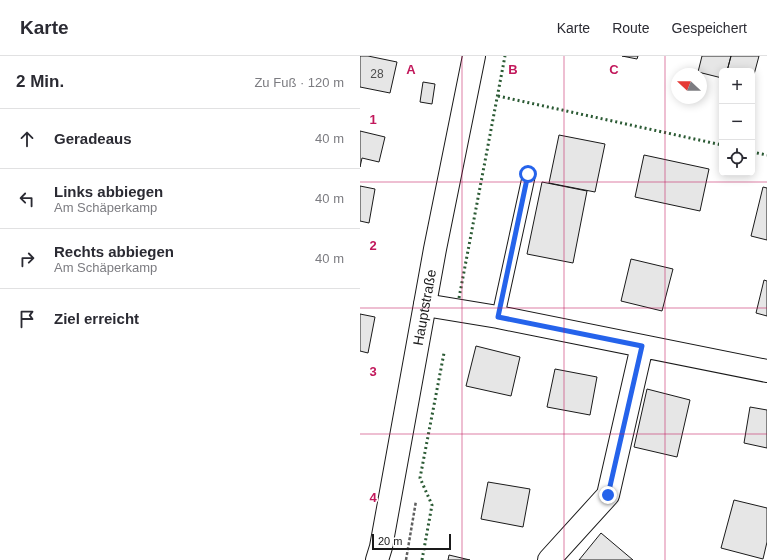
<!DOCTYPE html>
<html lang="de">
<head>
<meta charset="utf-8">
<style>
	:root { --surface:#fff; --page:#f7f7f7; --text:#2b2b33; --muted:#7c7c81; --line:#e1e1e2 }
	body { margin:0; font-family:Arial,sans-serif; background:var(--page); color:var(--text) }
	.controls { position:absolute; right:12px; top:12px; display:grid; overflow:hidden; border-radius:6px; box-shadow:0 2px 10px #0003 }
	.controls button { width:36px; height:36px; display:grid; place-items:center; padding:0; border:0; border-bottom:1px solid var(--line); background:var(--surface); color:var(--text); font:20px sans-serif }
	.compass { position:absolute; left:311px; top:12px; width:36px; height:36px; border-radius:50%; background:var(--surface); box-shadow:0 2px 10px #0003; rotate:292deg }
	.scale { position:absolute; left:12px; bottom:10px; width:79px; box-sizing:border-box; padding-left:4px; border:2px solid #1a1a1a; border-top:0; font-size:11px; line-height:14px; white-space:nowrap; color:#1a1a1a; -webkit-text-stroke:3px #fff; paint-order:stroke }
	.stop { position:absolute; width:12px; height:12px; margin:-9px; border:3px solid #2563eb; border-radius:50%; background:#fff }
	.stop.end { background:#2563eb; border-color:#fff; box-shadow:0 1px 4px #0008 }
	.list { margin:0; padding:0; list-style:none }
	h2 { display:flex; justify-content:space-between; align-items:center; height:52px; margin:0; padding:0 16px; font-size:17px }
	h2 small { font-size:13px; font-weight:400; color:var(--muted) }
	.list li { display:grid; grid-template-columns:26px 1fr auto; gap:12px; align-items:center; box-sizing:border-box; height:60px; padding:0 16px; border-top:1px solid var(--line) }
	.list b { display:block; font-size:15px; white-space:nowrap }
	.list p { margin:0; font-size:13px; white-space:nowrap; color:var(--muted) }
	.list em { font-size:13px; font-style:normal; color:var(--muted) }
	.icon { flex:none; width:22px; height:22px; fill:none; stroke:currentColor; stroke-width:2; stroke-linecap:round; stroke-linejoin:round }
	.map { position:relative; flex:none; width:407px; height:504px; overflow:hidden }
	header { display:flex; align-items:center; gap:24px; box-sizing:border-box; height:56px; padding:0 20px; background:var(--surface); border-bottom:1px solid var(--line) }
	header strong { font-size:19px }
	nav { display:flex; gap:22px; margin-inline-start:auto; font-size:14px }
	main { display:flex }
	aside { flex:1; background:var(--surface) }
	.map>svg:first-child { display:block }
</style>
</head>
<body>
<header>
<strong>Karte</strong>
<nav><a>Karte</a><a>Route</a><a>Gespeichert</a></nav>
</header>
<main>
<aside>
<h2>2 Min.<small>Zu Fuß · 120 m</small></h2>
<ul class="list">
<li><svg class="icon" aria-label="ahead" viewBox="0 0 24 24"><path d="M12 20V5M6 11l6-6 6 6"/></svg><div><b>Geradeaus</b></div><em>40 m</em></li>
<li><svg class="icon" aria-label="left" viewBox="0 0 24 24"><path d="M17 20v-9H6M10 6l-5 5 5 5"/></svg><div><b>Links abbiegen</b><p>Am Schäperkamp</p></div><em>40 m</em></li>
<li><svg class="icon" aria-label="right" viewBox="0 0 24 24"><path d="M7 20v-9h11M14 6l5 5-5 5"/></svg><div><b>Rechts abbiegen</b><p>Am Schäperkamp</p></div><em>40 m</em></li>
<li><svg class="icon" aria-label="arrive" viewBox="0 0 24 24"><path d="M6 21V4h12l-3 4 3 4H6"/></svg><div><b>Ziel erreicht</b></div></li>
</ul>
</aside>
<div class="map">
<svg width="407" height="504" viewBox="0 0 407 504">
	<rect width="100%" height="100%" fill="#fff"/>
	<path fill="#e6e6e6" stroke="#1a1a1a" d="M 0,0 L 8,0 L 37,6 L 30,37 L 0,31 Z
		M 262,0 L 278,0 L 277,3 Z
		M 342,0 L 371,0 L 367,15 L 362,15 L 362,22 L 338,16 Z
		M 371,0 L 399,0 L 392,26 L 392,15 L 367,15 Z
		M 63,26 L 75,28 L 72,48 L 60,46 Z
		M 0,75 L 25,81 L 19,106 L 2,102 L 0,111 Z
		M 199,79 L 245,88 L 235,136 L 189,127 Z
		M 284,99 L 349,113 L 340,155 L 275,141 Z
		M 182,126 L 227,135 L 213,207 L 167,198 Z
		M 0,130 L 15,133 L 9,167 L 0,165 Z
		M 403,131 L 407,132 L 407,184 L 391,180 Z
		M 271,203 L 313,213 L 302,255 L 261,245 Z
		M 404,224 L 407,225 L 407,260 L 396,257 Z
		M 0,258 L 15,261 L 8,297 L 0,295 Z
		M 116,290 L 160,301 L 151,340 L 106,330 Z
		M 195,313 L 237,321 L 230,359 L 187,351 Z
		M 287,333 L 330,344 L 317,401 L 274,391 Z
		M 390,351 L 407,354 L 407,392 L 384,387 Z
		M 128,426 L 170,433 L 163,471 L 121,463 Z
		M 374,444 L 407,452 L 407,486 L 403,503 L 361,492 Z
		M 241,477 L 273,504 L 219,504 Z
		M 89,499 L 110,504 L 88,504 Z"/>
	<g fill="none" stroke-linecap="round" stroke-linejoin="round">
		<defs>
			<path id="service" d="M 138,261 L 169,119"/>
			<path id="minor" d="M 65,249 L 138,261 L 407,315
				M 189,504 L 248,439 L 282,290"/>
			<g id="tertiary">
				<path id="s1" d="M 17,504 L 21,491 L 75,193 L 114,0"/>
			</g>
		</defs>
		<use href="#service" stroke="#1a1a1a" stroke-width="14"/>
		<use href="#minor" stroke="#1a1a1a" stroke-width="24"/>
		<use href="#tertiary" stroke="#1a1a1a" stroke-width="24"/>
		<path stroke="#5f5f5f" stroke-width="2.5" stroke-dasharray="3 2" stroke-linecap="butt" d="M 46,504 L 56,445"/>
		<use href="#service" stroke="#fff" stroke-width="12"/>
		<use href="#minor" stroke="#fff" stroke-width="22"/>
		<use href="#tertiary" stroke="#fff" stroke-width="22"/>
		<path stroke="#2b5a34" stroke-width="3" stroke-dasharray="2 3" stroke-linecap="butt" d="M 138,40 L 362,89
			M 392,96 L 407,99
			M 99,242 L 145,0
			M 62,504 L 72,449 L 60,422 L 84,297"/>
	</g>
	<g fill="none" stroke-linecap="round" stroke-linejoin="round">
		<path stroke="#2563eb" stroke-width="5" d="M 168,118 L 138,261 L 282,290 L 248,439"/>
	</g>
	<path fill="none" stroke="#c2185b" stroke-width="1" stroke-opacity="0.55" d="M 102,0 L 102,504M 204,0 L 204,504M 305,0 L 305,504M 0,126 L 407,126M 0,252 L 407,252M 0,378 L 407,378"/>
	<g text-anchor="middle" dominant-baseline="central" stroke-width="3" stroke-linejoin="round" paint-order="stroke">
		<g font-size="12" fill="#4d4d4d">
			<text x="17" y="18">28</text>
		</g>
		<g font-size="14" fill="#1a1a1a" stroke="#fff">
			<text stroke="none"><textPath href="#s1" startOffset="257">Hauptstraße</textPath></text>
		</g>
	</g>
	<g font-size="13" text-anchor="middle" font-weight="bold" fill="#c2185b" stroke="#fff" stroke-width="3" stroke-linejoin="round" paint-order="stroke">
		<text x="51" y="18">A</text>
		<text x="153" y="18">B</text>
		<text x="254" y="18">C</text>
		<text x="13" y="68">1</text>
		<text x="13" y="194">2</text>
		<text x="13" y="320">3</text>
		<text x="13" y="446">4</text>
	</g>
</svg>
<div class="controls">
<button>+</button>
<button>−</button>
<button><svg class="icon" aria-label="locate" viewBox="0 0 24 24"><circle cx="12" cy="12" r="6"/><path d="M12 2v4M12 18v4M2 12h4M18 12h4"/></svg></button>
</div>
<svg class="compass" viewBox="-18 -18 36 36"><path d="M0-13l5 13h-10z" fill="#e53935"/><path d="M0 13l5-13h-10z" fill="#7c7c81"/></svg>
<div class="scale">20 m</div>
<div class="stop" style="left:168px;top:118px"></div>
<div class="stop end" style="left:248px;top:439px"></div>
</div>
</main>
</body>
</html>
